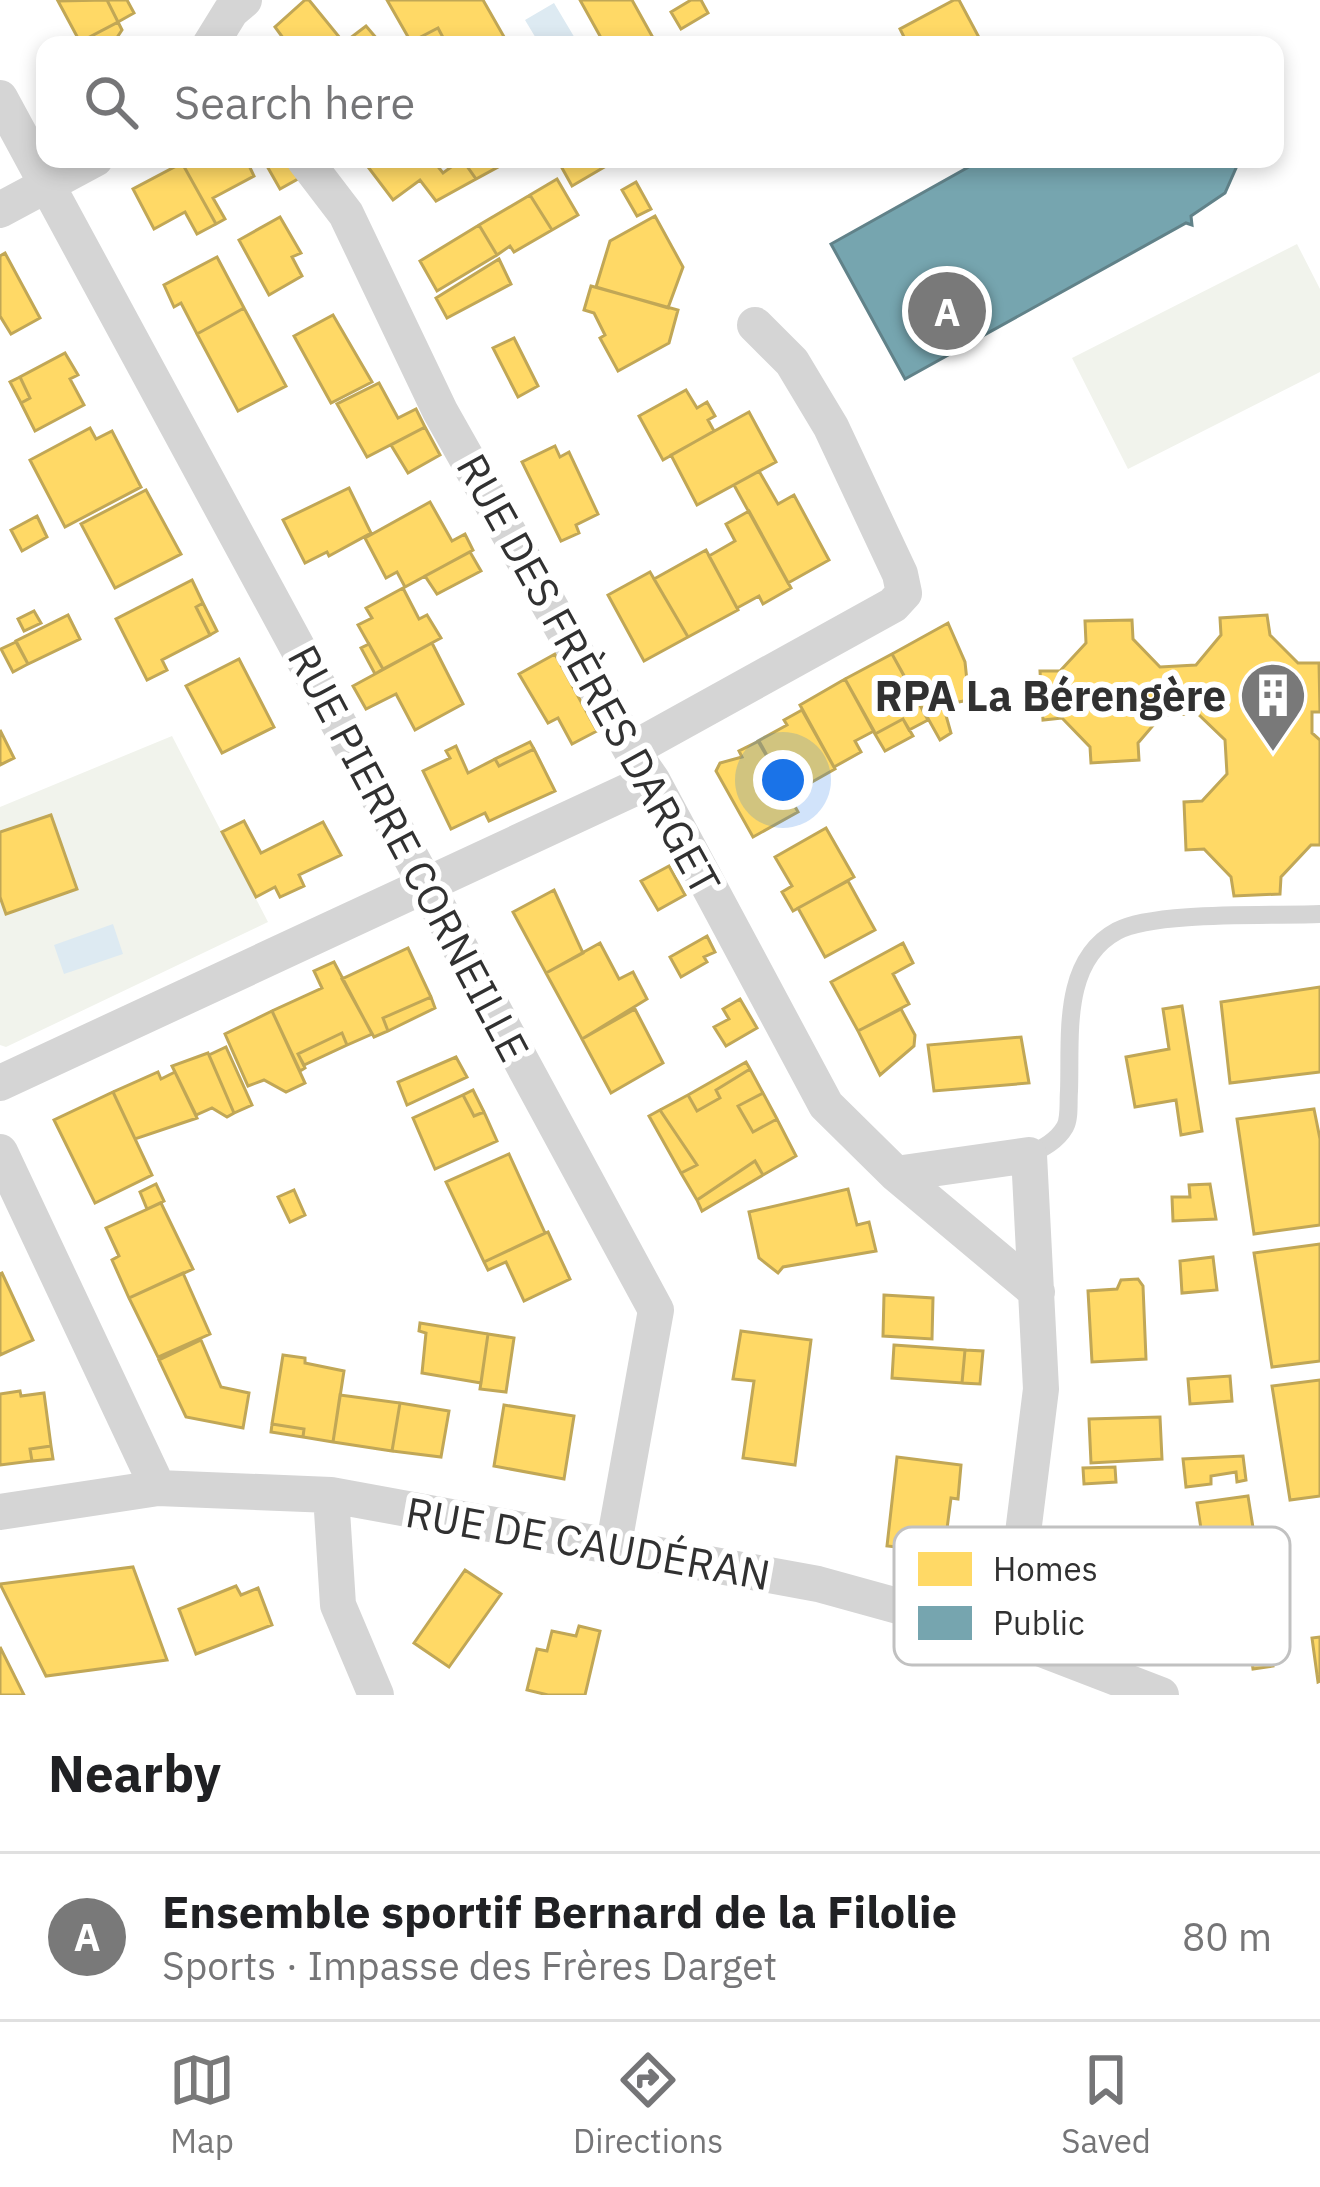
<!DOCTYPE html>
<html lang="en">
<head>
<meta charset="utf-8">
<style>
	:root { --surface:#fff; --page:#f2f2f2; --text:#202124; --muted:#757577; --line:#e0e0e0; --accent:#797979 }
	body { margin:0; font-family:"IBM Plex Sans",sans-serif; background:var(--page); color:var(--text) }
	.you { position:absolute; left:783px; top:780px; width:42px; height:42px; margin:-30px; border:9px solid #fff; border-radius:50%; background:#1a73e8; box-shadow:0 0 0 18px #1a73e833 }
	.badge { display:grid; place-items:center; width:78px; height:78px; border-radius:50%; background:var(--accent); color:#fff; font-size:39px; font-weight:700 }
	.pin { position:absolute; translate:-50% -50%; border:6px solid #fff; box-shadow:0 3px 12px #0006 }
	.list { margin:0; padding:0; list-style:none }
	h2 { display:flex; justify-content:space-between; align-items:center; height:156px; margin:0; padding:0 48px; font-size:51px }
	h2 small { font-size:39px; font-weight:400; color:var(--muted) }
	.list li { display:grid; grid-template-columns:78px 1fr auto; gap:36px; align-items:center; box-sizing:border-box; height:168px; padding:0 48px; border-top:3px solid var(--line) }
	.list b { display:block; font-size:45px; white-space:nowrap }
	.list p { margin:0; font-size:39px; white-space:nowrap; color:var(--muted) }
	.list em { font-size:39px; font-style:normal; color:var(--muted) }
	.icon { flex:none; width:66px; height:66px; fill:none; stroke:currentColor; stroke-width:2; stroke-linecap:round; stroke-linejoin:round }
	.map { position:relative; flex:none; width:1320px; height:1695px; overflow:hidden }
	.search { position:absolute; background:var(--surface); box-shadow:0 6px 18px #0003; left:36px; right:36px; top:36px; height:132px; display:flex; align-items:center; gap:30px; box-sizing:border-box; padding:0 42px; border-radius:24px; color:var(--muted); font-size:45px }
	.sheet { height:324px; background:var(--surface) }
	nav { display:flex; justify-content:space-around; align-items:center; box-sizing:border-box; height:168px; border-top:3px solid var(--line); background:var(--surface); font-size:33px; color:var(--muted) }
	nav a { display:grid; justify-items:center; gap:6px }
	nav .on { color:var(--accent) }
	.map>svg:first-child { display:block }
</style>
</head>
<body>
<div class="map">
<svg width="1320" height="1695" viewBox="0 0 1320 1695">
	<rect width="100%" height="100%" fill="#fff"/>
	<path fill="#f1f3ec" d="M 1297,244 L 1320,289 L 1320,372 L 1128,469 L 1072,358 Z
		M 172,736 L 268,922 L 6,1047 L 0,1045 L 0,807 Z"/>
	<path fill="#ddeaf2" d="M 554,3 L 579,45 L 540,45 L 525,20 Z
		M 113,924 L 123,954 L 64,974 L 54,945 Z"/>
	<path fill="#ffd966" stroke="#c1a756" stroke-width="3" d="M 107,0 L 127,0 L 134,13 L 118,22 Z
		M 107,0 L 118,22 L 80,42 L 58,1 Z
		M 305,0 L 309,0 L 340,38 L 331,45 L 282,45 L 286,42 L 275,27 Z
		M 387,0 L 483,0 L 507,42 L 447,45 L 438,28 L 411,42 Z
		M 580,0 L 632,0 L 652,36 L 636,45 L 605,45 Z
		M 691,0 L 701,0 L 708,13 L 681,29 L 671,12 Z
		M 954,0 L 959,0 L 983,45 L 908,45 L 900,29 Z
		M 118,22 L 122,30 L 112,45 L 82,45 L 80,42 Z
		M 366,26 L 378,40 L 372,45 L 341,45 Z
		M 438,28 L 447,45 L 413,45 L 411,42 Z
		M 190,159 L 246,159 L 254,176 L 213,198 L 225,219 L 216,224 L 182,163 Z
		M 263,159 L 292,159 L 305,175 L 280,189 Z
		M 362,159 L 432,159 L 443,173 L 462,159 L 476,179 L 436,201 L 420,180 L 393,200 Z
		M 462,159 L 509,159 L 509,161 L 476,179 Z
		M 557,159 L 618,159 L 572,186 Z
		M 182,163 L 216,224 L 197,234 L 185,212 L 154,229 L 133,189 Z
		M 557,179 L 578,215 L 552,230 L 530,195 Z
		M 636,182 L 651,209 L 637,216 L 622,190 Z
		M 530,195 L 552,230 L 514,252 L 510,246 L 497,255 L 479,225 Z
		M 655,216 L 683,267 L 668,308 L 596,287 L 610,241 Z
		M 280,217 L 301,253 L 292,257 L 302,276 L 269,295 L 239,240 Z
		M 479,225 L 497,255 L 437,291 L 420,261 Z
		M 5,253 L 40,318 L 11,334 L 0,316 L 0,256 Z
		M 217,257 L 244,308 L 197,334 L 181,303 L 174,307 L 164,285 Z
		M 499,259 L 511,284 L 447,318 L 436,298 Z
		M 591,286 L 678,310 L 669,343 L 618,371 L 600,338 L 605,335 L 594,313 L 584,310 Z
		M 244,308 L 286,386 L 238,411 L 197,334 Z
		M 333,315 L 372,382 L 331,403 L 294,336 Z
		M 514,338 L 538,386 L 518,397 L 493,348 Z
		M 65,353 L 78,375 L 70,379 L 84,405 L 35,431 L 21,403 L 30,398 L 20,377 Z
		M 20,377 L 30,398 L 21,403 L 10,382 Z
		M 379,383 L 398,418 L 416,409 L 425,427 L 367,457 L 337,404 Z
		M 686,390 L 697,408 L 707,402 L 715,416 L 708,420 L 714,431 L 663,460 L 639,416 Z
		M 749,412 L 776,462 L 697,505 L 671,455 Z
		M 425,427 L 440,455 L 408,473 L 391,445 Z
		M 90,428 L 96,439 L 112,431 L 141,487 L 65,527 L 30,460 Z
		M 555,446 L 560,457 L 569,452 L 598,514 L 576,525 L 579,533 L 561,541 L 522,462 Z
		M 759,471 L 778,504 L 794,495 L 829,560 L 788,583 L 734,485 Z
		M 349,488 L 371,533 L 329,556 L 327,552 L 305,563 L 283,520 Z
		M 146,490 L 181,554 L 115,588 L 81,524 Z
		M 430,502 L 452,541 L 465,534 L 473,550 L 405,587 L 397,572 L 386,578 L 365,538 Z
		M 749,511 L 791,588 L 763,604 L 759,596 L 737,608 L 709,556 L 735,541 L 726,524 Z
		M 37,516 L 47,537 L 22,551 L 11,530 Z
		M 706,550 L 738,610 L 688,637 L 654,579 Z
		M 470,552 L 481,571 L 437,594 L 425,576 Z
		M 650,572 L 688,637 L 644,661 L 608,595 Z
		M 192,580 L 203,603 L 196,607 L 210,635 L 162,660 L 167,670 L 147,680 L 116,619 Z
		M 403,588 L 419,619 L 427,615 L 441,638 L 383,669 L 358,625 L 372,618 L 366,608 Z
		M 203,603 L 217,631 L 210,635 L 196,607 Z
		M 34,611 L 41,623 L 24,631 L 18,619 Z
		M 68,615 L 80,639 L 28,664 L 16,641 Z
		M 1267,615 L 1270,635 L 1298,663 L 1319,663 L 1320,712 L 1312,712 L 1312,733 L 1320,740 L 1320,845 L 1311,845 L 1281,877 L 1280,894 L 1234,896 L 1231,877 L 1204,849 L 1186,850 L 1184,802 L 1202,801 L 1227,774 L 1225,740 L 1198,714 L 1162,715 L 1138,743 L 1139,760 L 1091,763 L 1090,747 L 1062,718 L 1043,720 L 1040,671 L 1060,671 L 1086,643 L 1085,621 L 1132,620 L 1133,639 L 1160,667 L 1196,665 L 1221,635 L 1220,618 Z
		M 948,623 L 965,662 L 969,700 L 943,705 L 951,733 L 940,740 L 892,654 Z
		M 16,642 L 28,664 L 13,672 L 1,649 Z
		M 432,643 L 463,704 L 415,730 L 396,694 L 366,709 L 353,686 Z
		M 369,644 L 383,669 L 375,674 L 361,648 Z
		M 555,654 L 597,731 L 572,744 L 558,718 L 548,723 L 519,674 Z
		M 892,654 L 928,720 L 909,730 L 903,719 L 875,734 L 845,679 Z
		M 239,659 L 274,727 L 222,753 L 186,686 Z
		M 845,679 L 874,731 L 855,741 L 861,752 L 834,767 L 800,705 Z
		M 802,710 L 835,769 L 789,795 L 758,741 L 787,725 L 784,720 Z
		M 903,719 L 913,736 L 885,751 L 875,734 Z
		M 0,730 L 14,758 L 0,765 Z
		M 759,741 L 798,812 L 753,837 L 716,771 L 720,763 L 742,757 L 739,751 Z
		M 530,742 L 534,749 L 499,766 L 495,759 Z
		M 456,746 L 468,773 L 495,759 L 499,766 L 534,749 L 555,791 L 489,821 L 485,813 L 451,829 L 423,771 L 450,758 L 446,751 Z
		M 51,815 L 77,889 L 6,914 L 0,897 L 0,832 Z
		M 244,821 L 261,853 L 323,822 L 341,855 L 299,875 L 304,886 L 280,897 L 275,887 L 256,897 L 222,832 Z
		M 826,828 L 854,877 L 793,911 L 782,892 L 792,886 L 775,857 Z
		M 669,866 L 685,895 L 658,910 L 641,881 Z
		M 848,881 L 875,930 L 825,957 L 798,908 Z
		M 554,890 L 583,953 L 546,973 L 513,912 Z
		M 707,936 L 715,952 L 704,957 L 707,962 L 681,977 L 670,957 Z
		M 600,943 L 619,979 L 633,972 L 647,999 L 582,1039 L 546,973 Z
		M 903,943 L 913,963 L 893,974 L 909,1004 L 858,1031 L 831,982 Z
		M 408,948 L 431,997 L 383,1018 L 388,1031 L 374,1037 L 342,979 Z
		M 334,962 L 372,1034 L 347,1045 L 342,1033 L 298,1054 L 305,1068 L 300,1071 L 272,1011 L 322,988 L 314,971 Z
		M 1320,987 L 1320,1072 L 1230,1083 L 1221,1002 Z
		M 431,997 L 435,1008 L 388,1031 L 383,1018 Z
		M 740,999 L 757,1028 L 726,1046 L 714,1027 L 729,1019 L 723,1009 Z
		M 1182,1006 L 1202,1131 L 1181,1135 L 1176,1100 L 1135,1107 L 1126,1057 L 1169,1049 L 1163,1009 Z
		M 635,1009 L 663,1063 L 611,1093 L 582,1039 Z
		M 901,1009 L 915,1035 L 914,1046 L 880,1075 L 858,1031 Z
		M 272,1011 L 305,1083 L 286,1092 L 264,1080 L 248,1086 L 225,1034 Z
		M 342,1033 L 347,1045 L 304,1065 L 298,1054 Z
		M 1021,1037 L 1029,1083 L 934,1091 L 928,1045 Z
		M 226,1047 L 252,1105 L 234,1113 L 209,1055 Z
		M 208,1053 L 234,1113 L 227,1117 L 212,1108 L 196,1115 L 172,1066 Z
		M 456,1057 L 467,1077 L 407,1105 L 398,1082 Z
		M 746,1062 L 750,1069 L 716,1090 L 720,1098 L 697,1111 L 688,1095 Z
		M 750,1069 L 763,1093 L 738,1106 L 753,1132 L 777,1119 L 796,1156 L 763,1175 L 755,1161 L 697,1200 L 681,1173 L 697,1165 L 660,1110 L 688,1095 L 697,1111 L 720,1098 L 716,1090 Z
		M 158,1072 L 161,1079 L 175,1072 L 197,1118 L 135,1139 L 113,1092 Z
		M 473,1090 L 484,1112 L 474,1116 L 463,1095 Z
		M 113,1092 L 152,1175 L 95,1203 L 54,1120 Z
		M 763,1093 L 777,1119 L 753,1132 L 738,1106 Z
		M 463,1095 L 474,1116 L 484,1112 L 497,1141 L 435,1169 L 413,1118 Z
		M 1314,1109 L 1320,1139 L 1320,1225 L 1254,1234 L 1237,1119 Z
		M 660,1110 L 697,1165 L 681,1173 L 649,1116 Z
		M 509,1154 L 545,1233 L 484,1262 L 446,1182 Z
		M 755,1161 L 763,1175 L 702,1211 L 697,1200 Z
		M 156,1184 L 164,1201 L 147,1209 L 140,1192 Z
		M 1210,1184 L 1216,1219 L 1173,1221 L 1172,1197 L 1190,1197 L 1189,1185 Z
		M 848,1189 L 857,1225 L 869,1222 L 876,1251 L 783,1267 L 778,1273 L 759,1258 L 749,1212 Z
		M 294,1190 L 305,1215 L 290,1222 L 278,1197 Z
		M 161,1203 L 193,1269 L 129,1298 L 112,1260 L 119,1256 L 106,1228 Z
		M 548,1232 L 570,1279 L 524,1301 L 506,1262 L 488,1270 L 484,1262 Z
		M 1320,1244 L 1320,1361 L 1272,1367 L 1254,1253 Z
		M 1213,1257 L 1217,1290 L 1182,1293 L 1180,1261 Z
		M 2,1273 L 33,1340 L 0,1355 L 0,1274 Z
		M 183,1273 L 210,1334 L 158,1357 L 129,1298 Z
		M 1138,1279 L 1143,1286 L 1146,1359 L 1092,1362 L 1088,1291 L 1117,1289 L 1121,1280 Z
		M 884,1295 L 933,1298 L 932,1339 L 883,1336 Z
		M 420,1323 L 488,1334 L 481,1383 L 422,1373 L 426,1333 L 419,1331 Z
		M 741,1331 L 811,1340 L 795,1465 L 743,1458 L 754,1381 L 733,1379 Z
		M 488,1334 L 514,1338 L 506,1392 L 480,1389 Z
		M 201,1340 L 221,1387 L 249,1393 L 243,1428 L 186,1417 L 159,1360 Z
		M 894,1345 L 965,1350 L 962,1383 L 892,1378 Z
		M 965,1350 L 983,1351 L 980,1384 L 962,1383 Z
		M 283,1355 L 305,1358 L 305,1363 L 344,1371 L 333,1442 L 303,1437 L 304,1429 L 272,1424 Z
		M 1230,1376 L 1232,1401 L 1190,1404 L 1188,1379 Z
		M 1320,1380 L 1320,1496 L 1290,1500 L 1272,1386 Z
		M 20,1391 L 21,1396 L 44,1393 L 51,1446 L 30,1449 L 32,1461 L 0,1465 L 0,1394 Z
		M 340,1395 L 400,1403 L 392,1451 L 333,1442 Z
		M 400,1403 L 449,1411 L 441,1457 L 392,1451 Z
		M 504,1405 L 574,1416 L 564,1479 L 494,1466 Z
		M 1160,1417 L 1162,1459 L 1091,1463 L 1089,1419 Z
		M 272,1424 L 304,1429 L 303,1437 L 271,1432 Z
		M 51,1446 L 53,1459 L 32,1461 L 30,1449 Z
		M 1243,1456 L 1246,1480 L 1237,1482 L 1236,1472 L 1211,1476 L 1211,1484 L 1186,1487 L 1183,1459 Z
		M 897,1457 L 961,1465 L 958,1499 L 951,1498 L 944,1552 L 887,1546 Z
		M 1115,1467 L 1116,1482 L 1084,1484 L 1083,1468 Z
		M 1248,1496 L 1258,1559 L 1207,1567 L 1197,1503 Z
		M 133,1567 L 167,1660 L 46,1676 L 0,1584 Z
		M 465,1570 L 501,1594 L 449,1667 L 414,1643 Z
		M 236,1586 L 241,1595 L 258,1588 L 272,1625 L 196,1654 L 179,1609 Z
		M 579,1626 L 600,1631 L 585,1695 L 548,1695 L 527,1690 L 537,1649 L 547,1651 L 552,1631 L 576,1636 Z
		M 1269,1632 L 1273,1666 L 1253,1669 L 1248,1635 Z
		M 1320,1637 L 1320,1681 L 1318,1682 L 1312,1638 Z
		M 0,1647 L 24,1695 L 0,1695 Z"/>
	<path fill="#76a5af" stroke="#618289" stroke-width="3" d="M 983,159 L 1240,159 L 1225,193 L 1191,216 L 1192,225 L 1186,223 L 905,379 L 831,244 Z"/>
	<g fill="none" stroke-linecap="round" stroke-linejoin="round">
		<path stroke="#d5d5d5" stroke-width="18" d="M 1029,1155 C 1043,1148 1057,1141 1065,1127 C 1070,1118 1068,1102 1069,1091 C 1071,1037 1061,961 1117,931 C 1153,911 1274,916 1320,914"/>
		<path stroke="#d5d5d5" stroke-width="36" d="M 210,45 L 231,11 L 244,0
			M 0,98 L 656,1310 L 613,1549
			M 304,159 L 346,214 L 440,411 L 631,750 L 652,780 L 826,1105 L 896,1174 L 1037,1292
			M 0,210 L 95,159
			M 631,750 L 893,605 L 904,593 L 900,574 L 831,427 L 792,362 L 755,325
			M 0,1083 L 652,780
			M 0,1152 L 158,1488
			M 896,1174 L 1029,1155 L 1041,1389 L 1010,1637
			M 331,1495 L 338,1605 L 376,1695
			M 0,1512 L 158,1488 L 331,1495 L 818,1584 L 1010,1637 L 1161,1695"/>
	</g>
	<defs>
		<symbol id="building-pin" viewBox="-11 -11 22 30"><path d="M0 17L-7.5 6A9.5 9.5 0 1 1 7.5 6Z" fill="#797979" stroke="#fff"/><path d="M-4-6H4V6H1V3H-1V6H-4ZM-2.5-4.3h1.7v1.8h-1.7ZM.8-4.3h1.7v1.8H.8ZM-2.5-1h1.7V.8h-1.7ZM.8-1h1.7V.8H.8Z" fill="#fff"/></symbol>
	</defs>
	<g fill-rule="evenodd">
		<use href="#building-pin" x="1235" y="657" width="76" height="104"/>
	</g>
	<g text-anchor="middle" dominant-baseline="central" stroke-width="12" stroke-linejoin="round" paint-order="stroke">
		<g font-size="42" fill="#313131" stroke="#fff">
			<text transform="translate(589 674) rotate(61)">RUE DES FRÈRES DARGET</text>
			<text transform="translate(409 853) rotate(62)">RUE PIERRE CORNEILLE</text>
			<text transform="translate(588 1543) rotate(10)">RUE DE CAUDÉRAN</text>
		</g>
		<g font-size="42" font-weight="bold" fill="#313131" stroke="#fff" text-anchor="end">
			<text x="1226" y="695">RPA La Bérengère</text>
		</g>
	</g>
	<rect x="894" y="1527" width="396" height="138" rx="18" fill="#fff" stroke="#c1c1c1" stroke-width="3"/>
	<rect x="918" y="1552" width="54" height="34" fill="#ffd966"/>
	<rect x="918" y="1606" width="54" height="34" fill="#76a5af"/>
	<g font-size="33" fill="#313131">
		<text x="993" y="1581">Homes</text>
		<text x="993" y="1635">Public</text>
	</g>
</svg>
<div class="you"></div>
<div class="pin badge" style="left:947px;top:311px">A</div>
<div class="search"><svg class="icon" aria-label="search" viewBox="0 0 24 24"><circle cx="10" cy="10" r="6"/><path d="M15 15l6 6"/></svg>Search here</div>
</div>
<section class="sheet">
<h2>Nearby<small></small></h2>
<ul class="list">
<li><span class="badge">A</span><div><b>Ensemble sportif Bernard de la Filolie</b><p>Sports · Impasse des Frères Darget</p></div><em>80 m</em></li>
</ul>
</section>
<nav>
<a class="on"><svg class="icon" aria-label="map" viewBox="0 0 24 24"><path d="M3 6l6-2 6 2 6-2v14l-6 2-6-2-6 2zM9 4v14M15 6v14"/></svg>Map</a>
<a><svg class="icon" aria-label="directions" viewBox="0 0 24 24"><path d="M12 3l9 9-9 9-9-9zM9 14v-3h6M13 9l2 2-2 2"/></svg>Directions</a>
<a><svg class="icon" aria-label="saved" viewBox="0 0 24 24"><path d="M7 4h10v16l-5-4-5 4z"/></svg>Saved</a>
</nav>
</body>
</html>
